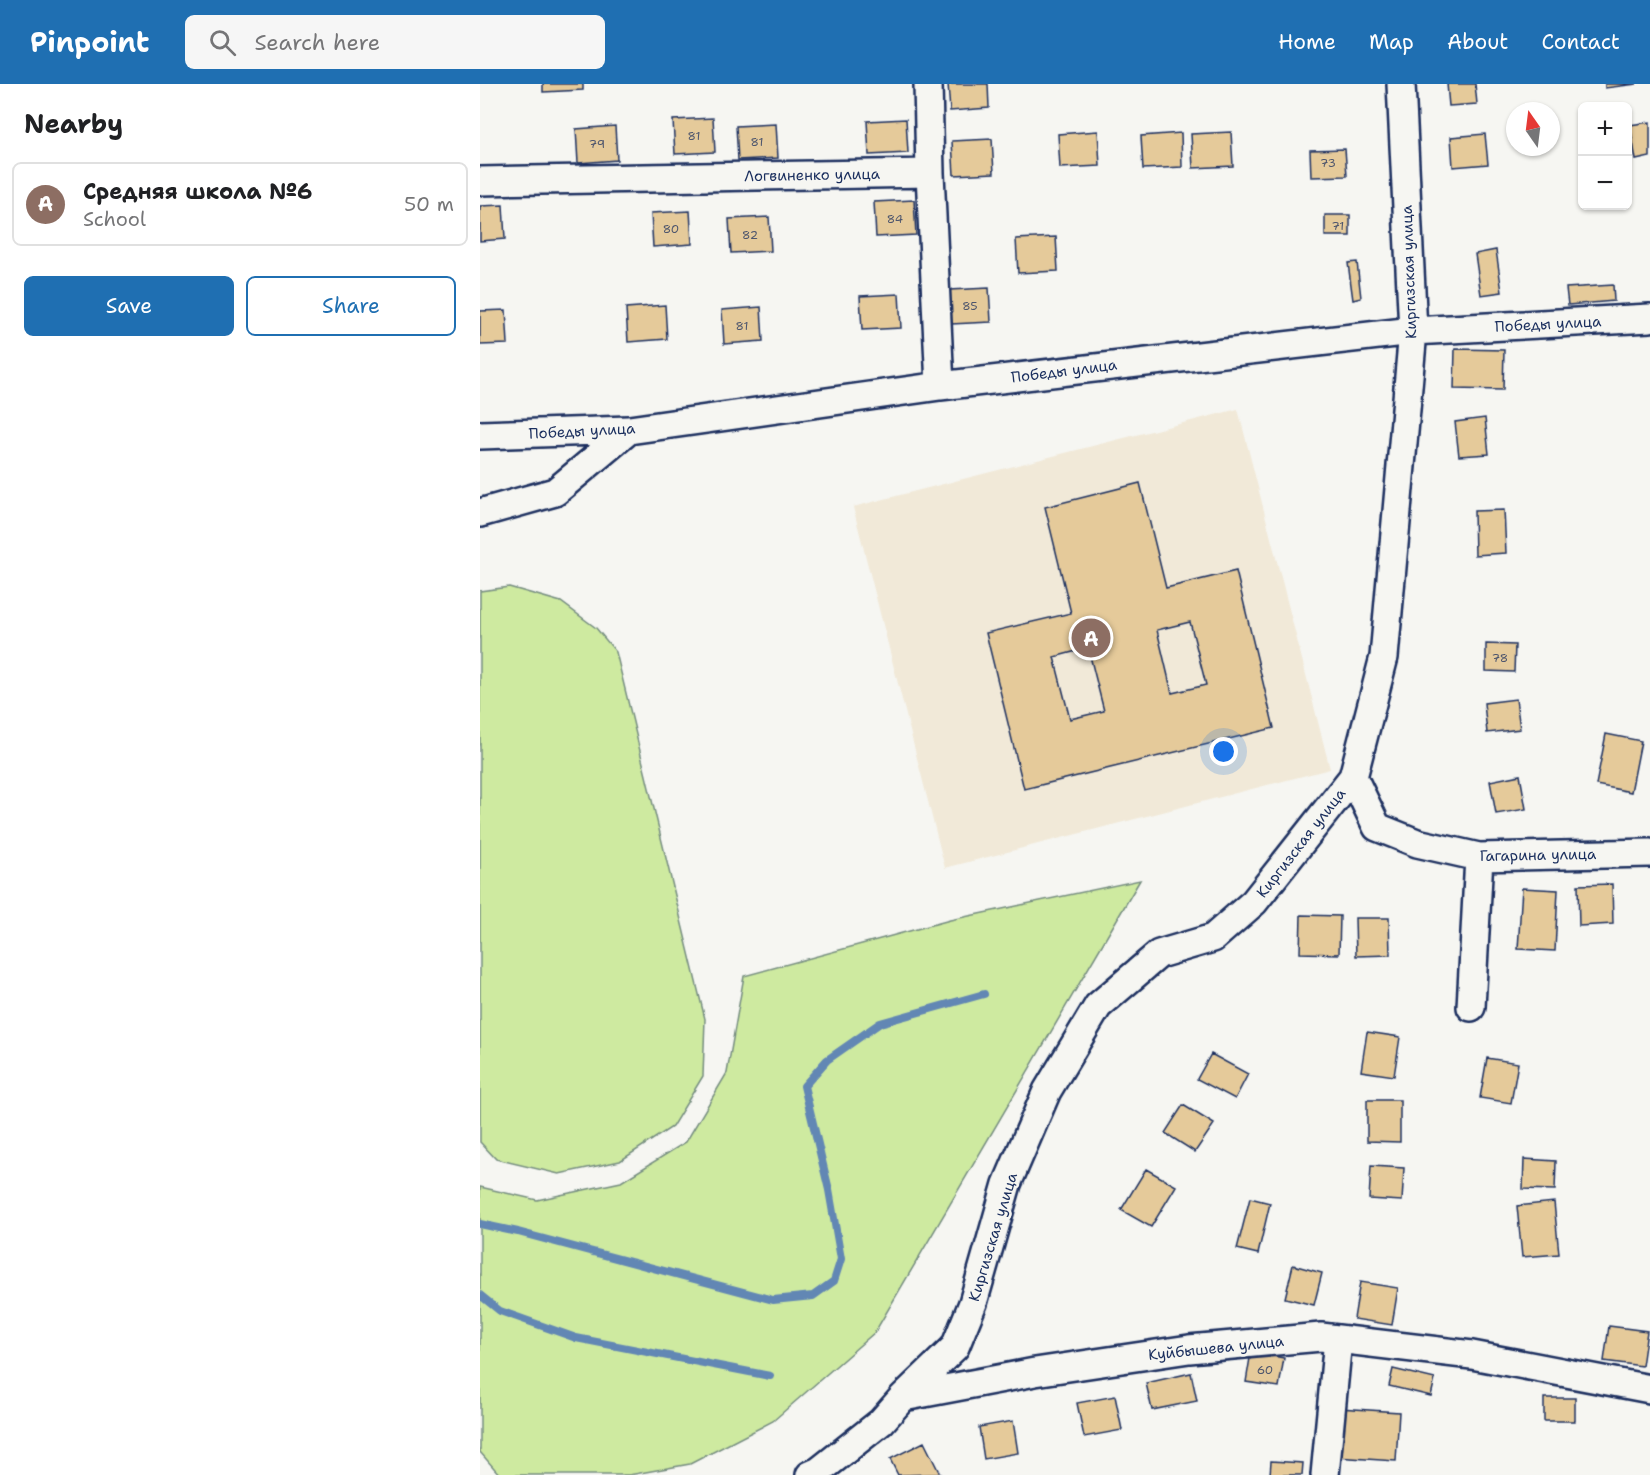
<!DOCTYPE html>
<html lang="en">
<head>
<meta charset="utf-8">
<style>
	:root { --surface:#fff; --page:#f6f6f6; --text:#202124; --muted:#757577; --line:#e0e0e0; --accent:#1f6fb2 }
	body { margin:0; font-family:"Shantell Sans",sans-serif; background:var(--page); color:var(--text) }
	.controls { position:absolute; right:18px; top:18px; display:grid; overflow:hidden; border-radius:9px; box-shadow:0 2px 4px #0004 }
	.controls button { width:54px; height:54px; display:grid; place-items:center; padding:0; border:0; border-bottom:2px solid var(--line); background:var(--surface); color:var(--text); font:30px sans-serif }
	.compass { position:absolute; left:1026px; top:18px; width:54px; height:54px; border-radius:50%; background:var(--surface); box-shadow:0 2px 4px #0004; rotate:346deg }
	.you { position:absolute; left:744px; top:668px; width:21px; height:21px; margin:-15px; border:4px solid #fff; border-radius:50%; background:#1a73e8; box-shadow:0 0 0 9px #1a73e833 }
	.badge { display:grid; place-items:center; width:39px; height:39px; border-radius:50%; background:var(--accent); color:#fff; font-size:20px; font-weight:700 }
	.pin { position:absolute; translate:-50% -50%; border:3px solid #fff; box-shadow:0 2px 6px #0006 }
	.list { margin:0; padding:0; list-style:none }
	h2 { display:flex; justify-content:space-between; align-items:center; height:78px; margin:0; padding:0 24px; font-size:26px }
	h2 small { font-size:20px; font-weight:400; color:var(--muted) }
	.list li { display:grid; grid-template-columns:39px 1fr auto; gap:18px; align-items:center; box-sizing:border-box; height:84px; margin:0 12px 12px; padding:0 12px; border:2px solid var(--line); border-radius:9px }
	.list b { display:block; font-size:22px; white-space:nowrap }
	.list p { margin:0; font-size:20px; white-space:nowrap; color:var(--muted) }
	.list em { font-size:20px; font-style:normal; color:var(--muted) }
	.actions { display:flex; gap:12px; padding:18px 24px }
	.actions a { flex:1; padding:14px 0; border:2px solid var(--accent); border-radius:9px; text-align:center; font-size:21px; color:var(--accent) }
	.actions .main { background:var(--accent); color:#fff }
	.icon { flex:none; width:33px; height:33px; fill:none; stroke:currentColor; stroke-width:2; stroke-linecap:round; stroke-linejoin:round }
	.map { position:relative; flex:none; width:1170px; height:1391px; overflow:hidden }
	header { display:flex; align-items:center; gap:36px; box-sizing:border-box; height:84px; padding:0 30px; background:var(--accent); color:#fff }
	header strong { font-size:28px }
	nav { display:flex; gap:33px; margin-inline-start:auto; font-size:21px }
	.search { width:420px; height:54px; background:var(--page); display:flex; align-items:center; gap:15px; box-sizing:border-box; padding:0 21px; border-radius:9px; color:var(--muted); font-size:22px }
	main { display:flex }
	aside { flex:1; background:var(--surface) }
	.map>svg:first-child { display:block }
</style>
</head>
<body>
<header>
<strong>Pinpoint</strong>
<div class="search"><svg class="icon" aria-label="search" viewBox="0 0 24 24"><circle cx="10" cy="10" r="6"/><path d="M15 15l6 6"/></svg>Search here</div>
<nav><a>Home</a><a>Map</a><a>About</a><a>Contact</a></nav>
</header>
<main>
<aside>
<h2>Nearby<small></small></h2>
<ul class="list">
<li><span class="badge" style="background:#8d6e63">A</span><div><b>Средняя школа №6</b><p>School</p></div><em>50 m</em></li>
</ul>
<div class="actions"><a class="main">Save</a><a>Share</a></div>
</aside>
<div class="map">
<svg width="1170" height="1391" viewBox="0 0 1170 1391">
	<rect width="100%" height="100%" fill="#f6f6f2"/>
	<filter id="ink" filterUnits="userSpaceOnUse"><feTurbulence type="fractalNoise" baseFrequency=".0167" numOctaves="2"/><feDisplacementMap in="SourceGraphic" scale="12" xChannelSelector="R" yChannelSelector="G"/><feConvolveMatrix kernelMatrix="1 2 1 2 8 2 1 2 1" color-interpolation-filters="sRGB"/></filter>
	<g filter="url(#ink)">
		<path fill="#f1e9d8" d="M 758,325 L 850,685 L 465,784 L 373,423 Z"/>
		<path fill="#ceeaa0" stroke="#748c7f" stroke-width="1.5" d="M 29,503 L 81,518 L 116,544 L 136,568 L 225,935 L 223,992 L 192,1043 L 140,1077 L 79,1090 L 16,1075 L 0,1058 L 0,507 Z
			M 660,796 L 395,1248 L 293,1337 L 210,1380 L 149,1391 L 20,1391 L 0,1368 L 0,1103 L 57,1116 L 141,1098 L 206,1058 L 247,989 L 264,892 L 470,836 Z"/>
		<g fill="none" stroke-linecap="round" stroke-linejoin="round">
			<path stroke="#6287b4" stroke-width="8" d="M 0,1140 L 38,1148 L 293,1216 L 333,1212 L 354,1197 L 361,1175 L 349,1106 L 324,1002 L 347,976 L 400,939 L 504,910
				M 0,1211 L 20,1227 L 96,1254 L 290,1292"/>
		</g>
		<path fill="#e5ca9a" stroke="#1b2f5e" stroke-width="1.5" fill-rule="evenodd" d="M 63,0 L 103,0 L 103,6 L 63,8 Z
			M 468,0 L 508,0 L 509,24 L 470,27 Z
			M 967,0 L 995,0 L 997,20 L 969,22 Z
			M 1125,0 L 1157,0 L 1125,4 Z
			M 233,34 L 235,68 L 195,70 L 193,36 Z
			M 426,35 L 428,69 L 389,71 L 387,37 Z
			M 1170,38 L 1170,73 L 1156,76 L 1150,41 Z
			M 296,40 L 298,74 L 258,76 L 256,42 Z
			M 135,42 L 137,76 L 98,79 L 96,45 Z
			M 618,47 L 620,82 L 580,84 L 578,50 Z
			M 751,48 L 753,82 L 713,84 L 711,50 Z
			M 701,49 L 702,83 L 663,85 L 661,52 Z
			M 1005,50 L 1008,80 L 973,83 L 971,53 Z
			M 512,55 L 514,89 L 474,91 L 472,57 Z
			M 865,65 L 867,92 L 831,93 L 830,66 Z
			M 434,116 L 436,151 L 396,153 L 394,118 Z
			M 23,121 L 25,155 L 0,157 L 0,122 Z
			M 210,127 L 212,160 L 173,163 L 171,129 Z
			M 845,131 L 870,131 L 870,152 L 845,152 Z
			M 289,133 L 291,167 L 251,169 L 249,135 Z
			M 576,153 L 578,187 L 538,189 L 536,155 Z
			M 1016,166 L 1022,208 L 1001,211 L 995,170 Z
			M 877,178 L 881,214 L 873,216 L 868,179 Z
			M 1133,201 L 1134,217 L 1088,221 L 1086,204 Z
			M 509,204 L 511,238 L 471,240 L 469,206 Z
			M 419,210 L 421,244 L 382,246 L 380,212 Z
			M 185,221 L 187,255 L 148,258 L 146,224 Z
			M 281,223 L 283,257 L 244,260 L 242,226 Z
			M 26,226 L 28,260 L 0,261 L 0,227 Z
			M 975,265 L 1024,266 L 1023,306 L 974,305 Z
			M 1005,334 L 1009,370 L 979,372 L 975,338 Z
			M 660,399 L 686,504 L 756,487 L 794,644 L 544,705 L 506,549 L 591,529 L 565,423 ZM 710,538 L 726,601 L 692,609 L 677,546 ZM 608,564 L 624,627 L 590,635 L 574,573 Z
			M 1024,426 L 1026,469 L 995,471 L 994,427 Z
			M 1006,560 L 1035,561 L 1034,588 L 1006,587 Z
			M 1036,615 L 1040,645 L 1007,649 L 1004,619 Z
			M 1126,650 L 1161,657 L 1151,708 L 1116,701 Z
			M 1040,691 L 1046,725 L 1016,730 L 1010,697 Z
			M 1132,800 L 1133,840 L 1099,842 L 1098,801 Z
			M 1042,804 L 1078,806 L 1075,867 L 1038,865 Z
			M 821,831 L 860,832 L 859,870 L 820,869 Z
			M 875,834 L 909,834 L 910,871 L 876,872 Z
			M 887,948 L 920,953 L 914,992 L 881,987 Z
			M 731,970 L 768,990 L 755,1015 L 717,995 Z
			M 1007,974 L 1038,979 L 1031,1019 L 1000,1014 Z
			M 887,1016 L 920,1016 L 920,1058 L 887,1057 Z
			M 703,1021 L 734,1040 L 715,1068 L 685,1049 Z
			M 1044,1075 L 1076,1077 L 1075,1106 L 1043,1105 Z
			M 891,1082 L 924,1084 L 922,1117 L 889,1115 Z
			M 666,1085 L 696,1102 L 671,1143 L 641,1126 Z
			M 770,1114 L 790,1119 L 778,1170 L 757,1165 Z
			M 1074,1118 L 1079,1170 L 1042,1173 L 1037,1122 Z
			M 813,1181 L 842,1189 L 834,1221 L 805,1214 Z
			M 880,1198 L 918,1204 L 912,1241 L 874,1235 Z
			M 1129,1242 L 1167,1247 L 1162,1282 L 1124,1277 Z
			M 771,1268 L 804,1274 L 799,1303 L 766,1298 Z
			M 913,1285 L 955,1295 L 951,1312 L 909,1302 Z
			M 711,1289 L 717,1317 L 672,1326 L 666,1299 Z
			M 635,1312 L 642,1346 L 604,1353 L 597,1319 Z
			M 1064,1314 L 1095,1314 L 1095,1337 L 1064,1337 Z
			M 859,1324 L 919,1328 L 916,1377 L 856,1373 Z
			M 533,1337 L 538,1369 L 504,1375 L 499,1343 Z
			M 444,1358 L 460,1390 L 418,1391 L 410,1375 Z
			M 791,1377 L 823,1379 L 822,1391 L 790,1391 Z"/>
		<g fill="none" stroke-linecap="round" stroke-linejoin="round">
			<defs>
				<path id="minor" d="M 448,0 L 450,89
					M 0,97 L 450,89 L 460,302
					M 0,351 L 149,346 L 460,302 L 933,247 L 1170,234
					M 0,429 L 75,408 L 149,346
					M 873,693 L 897,743 L 937,759 L 999,773 L 1170,769
					M 991,923 L 999,773
					M 423,1313 L 475,1263 L 493,1219 L 527,1100 L 567,1007 L 618,922 L 679,870 L 733,854 L 774,818 L 873,693 L 904,573 L 933,247 L 921,0
					M 330,1391 L 339,1387 L 401,1338 L 423,1313 L 555,1288 L 709,1265 L 841,1253 L 992,1271 L 1170,1305
					M 845,1391 L 858,1255"/>
			</defs>
			<use href="#minor" stroke="#1b2f5e" stroke-width="32"/>
			<use href="#minor" stroke="#f6f6f2" stroke-width="27"/>
		</g>
	</g>
	<g text-anchor="middle" dominant-baseline="central" stroke-width="5" stroke-linejoin="round" paint-order="stroke">
		<g font-size="12" fill="#4e566d">
			<text x="214" y="52">81</text>
			<text x="277" y="58">81</text>
			<text x="117" y="60">79</text>
			<text x="848" y="79">73</text>
			<text x="415" y="135">84</text>
			<text x="858" y="142">71</text>
			<text x="191" y="145">80</text>
			<text x="270" y="151">82</text>
			<text x="490" y="222">85</text>
			<text x="262" y="242">81</text>
			<text x="1020" y="574">78</text>
			<text x="785" y="1286">60</text>
		</g>
		<g font-size="15" fill="#1b2f5e" stroke="#f6f6f2">
			<text transform="translate(332 91) rotate(-1)">Логвиненко улица</text>
			<text transform="translate(929 188) rotate(-92)">Киргизская улица</text>
			<text transform="translate(1068 240) rotate(-3)">Победы улица</text>
			<text transform="translate(584 287) rotate(-7)">Победы улица</text>
			<text transform="translate(102 347) rotate(-3)">Победы улица</text>
			<text transform="translate(821 759) rotate(-52)">Киргизская улица</text>
			<text transform="translate(1058 771) rotate(-1)">Гагарина улица</text>
			<text transform="translate(513 1153) rotate(-73)">Киргизская улица</text>
			<text transform="translate(736 1264) rotate(-6)">Куйбышева улица</text>
		</g>
	</g>
</svg>
<div class="controls">
<button>+</button>
<button>−</button>
</div>
<svg class="compass" viewBox="-18 -18 36 36"><path d="M0-13l5 13h-10z" fill="#e53935"/><path d="M0 13l5-13h-10z" fill="#757577"/></svg>
<div class="you"></div>
<div class="pin badge" style="left:611px;top:554px;background:#8d6e63">A</div>
</div>
</main>
</body>
</html>
